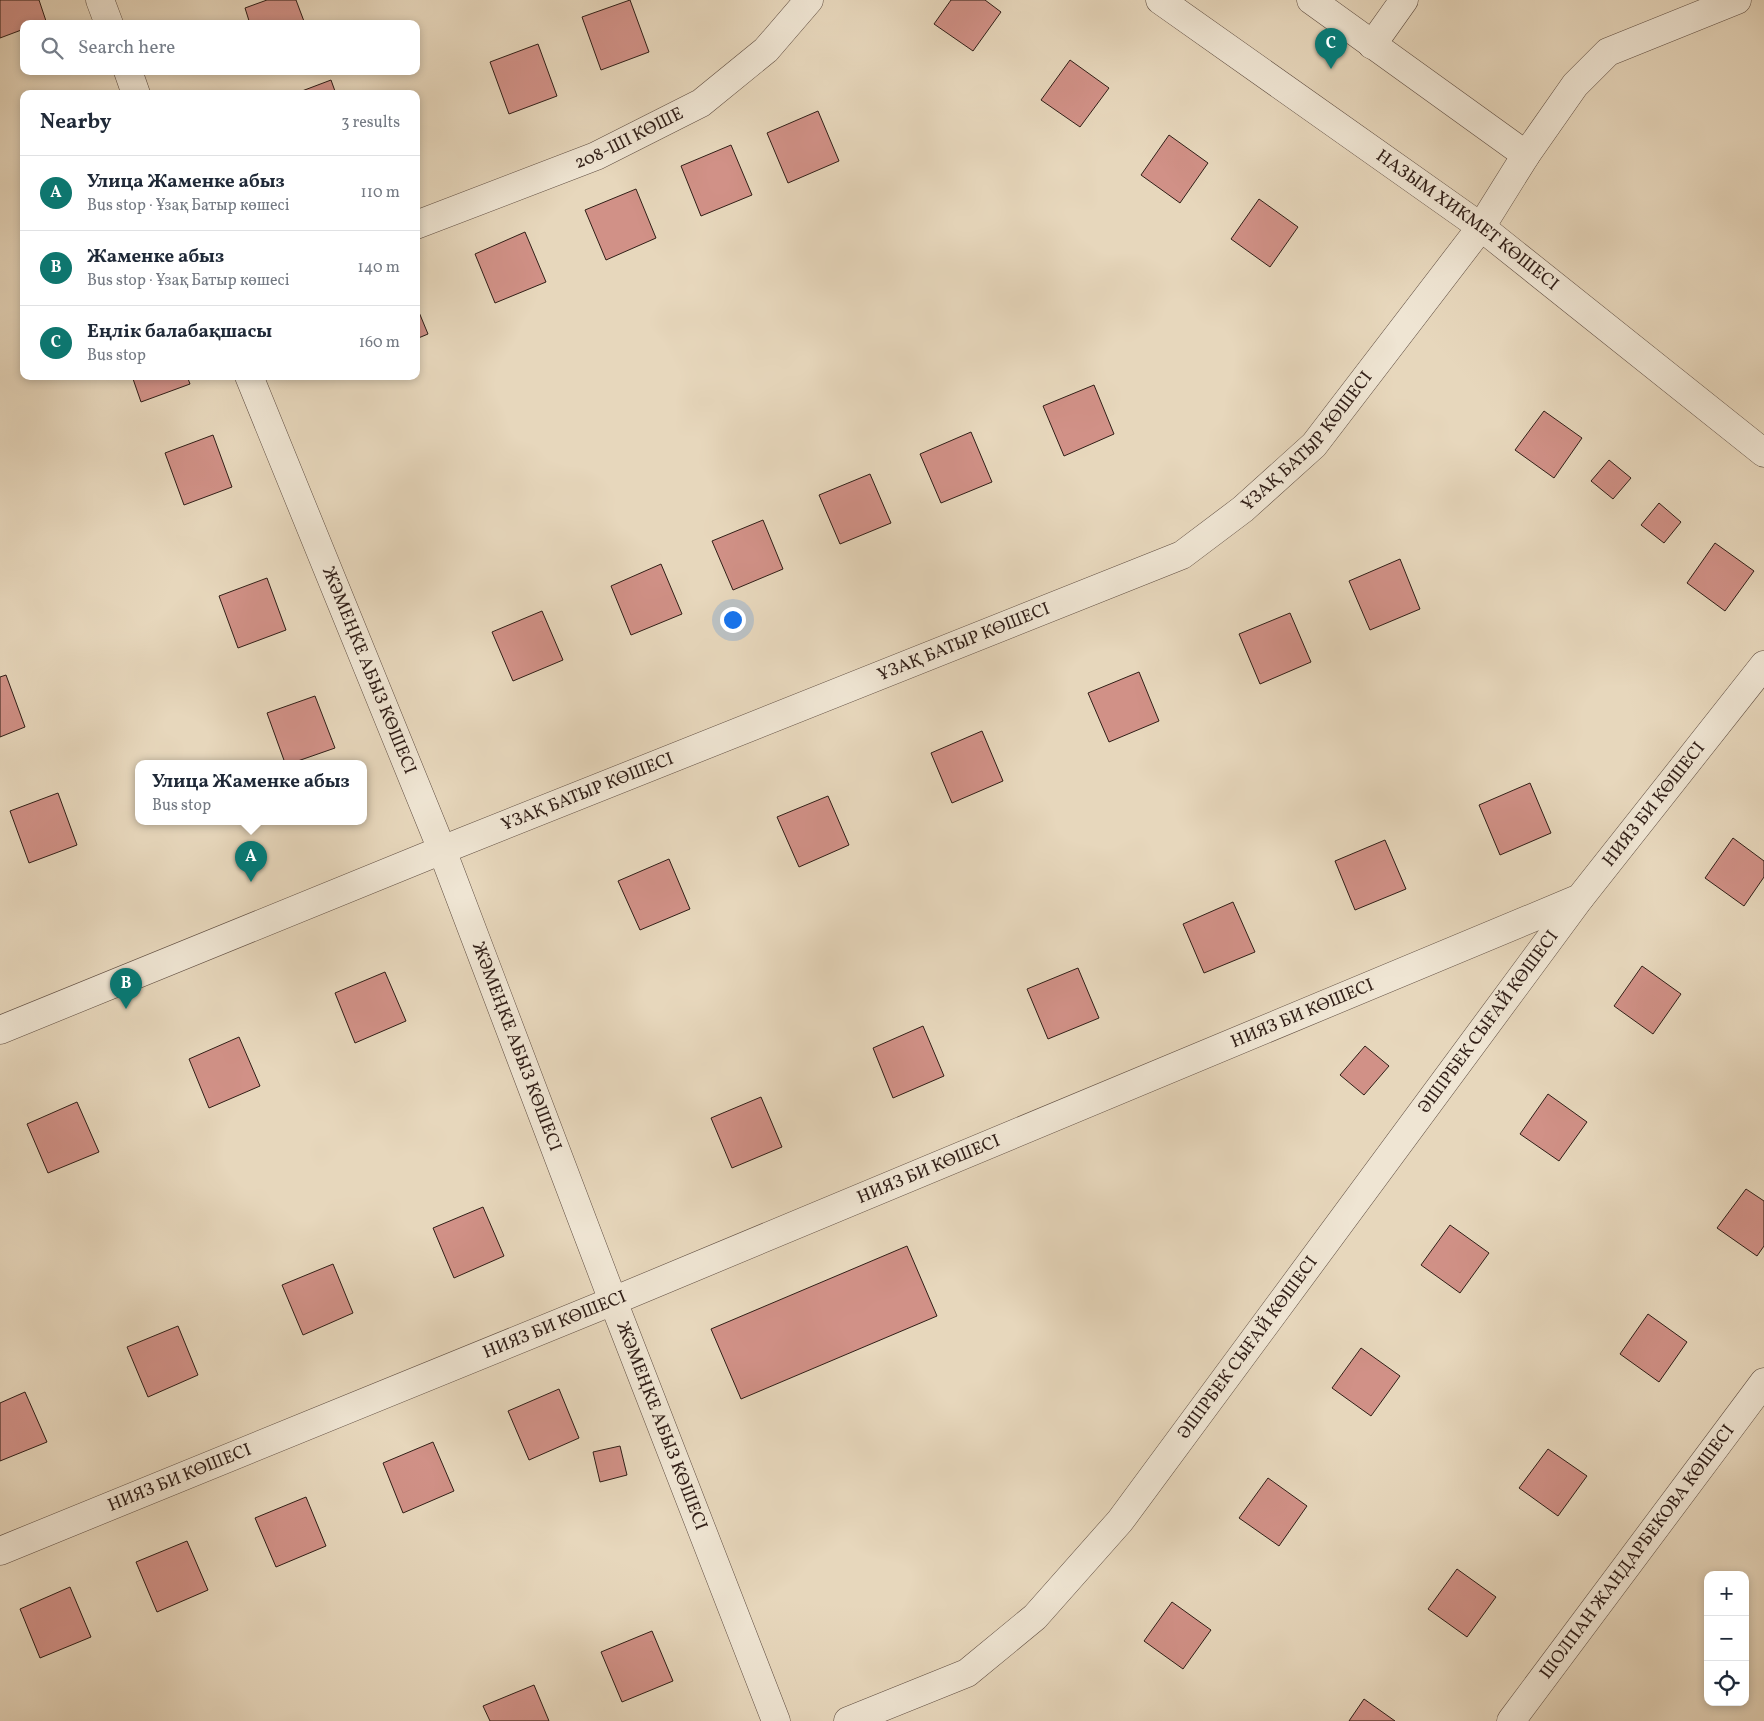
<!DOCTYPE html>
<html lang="en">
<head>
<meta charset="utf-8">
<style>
	:root { --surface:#fff; --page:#f6f6f7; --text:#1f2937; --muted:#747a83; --line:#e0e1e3; --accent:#0f766e }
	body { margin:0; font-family:Vollkorn,serif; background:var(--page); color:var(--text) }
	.controls { position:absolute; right:15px; bottom:15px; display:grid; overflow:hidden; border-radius:10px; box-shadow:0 2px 8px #0003 }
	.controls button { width:45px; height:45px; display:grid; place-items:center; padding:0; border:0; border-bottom:1px solid var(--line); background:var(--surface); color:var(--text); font:25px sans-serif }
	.you { position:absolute; left:732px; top:619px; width:18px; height:18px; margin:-12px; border:4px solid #fff; border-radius:50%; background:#1a73e8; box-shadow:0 0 0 8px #1a73e833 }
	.badge { display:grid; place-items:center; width:32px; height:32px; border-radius:50%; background:var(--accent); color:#fff; font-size:16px; font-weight:700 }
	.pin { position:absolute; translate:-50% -41px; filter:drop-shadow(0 1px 2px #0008) }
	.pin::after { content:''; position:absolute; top:26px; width:18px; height:15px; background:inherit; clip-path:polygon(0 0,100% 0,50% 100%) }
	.popup { position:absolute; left:135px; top:760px; width:232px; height:65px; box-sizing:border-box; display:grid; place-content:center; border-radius:10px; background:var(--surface); filter:drop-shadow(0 1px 4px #0005); font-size:16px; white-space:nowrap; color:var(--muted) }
	.popup b { font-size:19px; color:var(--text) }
	.popup::after { content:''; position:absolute; left:50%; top:100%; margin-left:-10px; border:10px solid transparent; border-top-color:var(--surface) }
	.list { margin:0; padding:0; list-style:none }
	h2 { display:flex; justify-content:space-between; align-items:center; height:65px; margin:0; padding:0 20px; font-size:21px }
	h2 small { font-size:16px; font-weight:400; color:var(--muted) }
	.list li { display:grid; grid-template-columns:32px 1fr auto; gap:15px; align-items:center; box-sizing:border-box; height:75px; padding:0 20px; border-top:1px solid var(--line) }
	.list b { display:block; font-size:19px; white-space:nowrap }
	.list p { margin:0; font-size:16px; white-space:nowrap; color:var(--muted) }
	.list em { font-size:16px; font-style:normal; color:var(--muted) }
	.icon { flex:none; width:28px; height:28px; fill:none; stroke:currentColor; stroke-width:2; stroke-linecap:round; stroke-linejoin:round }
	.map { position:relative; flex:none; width:1764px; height:1721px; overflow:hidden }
	.search { position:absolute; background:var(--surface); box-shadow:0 2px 8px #0003; left:20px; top:20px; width:400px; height:55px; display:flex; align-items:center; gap:12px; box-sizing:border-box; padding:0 18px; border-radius:10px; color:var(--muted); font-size:19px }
	.panel { position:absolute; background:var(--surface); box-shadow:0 2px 8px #0003; left:20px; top:90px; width:400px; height:290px; border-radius:10px }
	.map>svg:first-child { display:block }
</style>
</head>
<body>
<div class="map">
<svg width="1764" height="1721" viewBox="0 0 1764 1721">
	<rect width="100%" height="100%" fill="#e7d7bc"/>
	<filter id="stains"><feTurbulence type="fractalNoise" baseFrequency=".004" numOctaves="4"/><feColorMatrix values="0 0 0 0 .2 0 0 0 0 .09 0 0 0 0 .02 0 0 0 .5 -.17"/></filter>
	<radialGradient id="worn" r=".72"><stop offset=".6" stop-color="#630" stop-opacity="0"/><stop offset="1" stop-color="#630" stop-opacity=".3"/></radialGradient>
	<path fill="#d19187" stroke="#301e17" d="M 0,0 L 39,0 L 46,21 L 38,24 L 24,24 L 24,29 L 0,38 Z
		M 267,0 L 296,0 L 305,24 L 250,24 L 245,8 Z
		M 630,0 L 649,52 L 601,70 L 582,17 Z
		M 951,0 L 985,0 L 1001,12 L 973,51 L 934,24 Z
		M 538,44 L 557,96 L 509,114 L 490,62 Z
		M 1070,60 L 1109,88 L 1080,127 L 1041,100 Z
		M 331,80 L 336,94 L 294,94 Z
		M 818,111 L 839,161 L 788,183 L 767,133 Z
		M 1169,135 L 1208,163 L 1180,203 L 1141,175 Z
		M 731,145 L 752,195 L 701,216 L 681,166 Z
		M 636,189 L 656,238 L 606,260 L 585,210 Z
		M 1259,199 L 1298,227 L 1270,267 L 1231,239 Z
		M 525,232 L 546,282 L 495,303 L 475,254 Z
		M 416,305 L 428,334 L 416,339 Z
		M 132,376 L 187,376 L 190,384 L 141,402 Z
		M 1094,385 L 1114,434 L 1064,456 L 1043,406 Z
		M 1544,411 L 1582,438 L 1554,478 L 1515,450 Z
		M 971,432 L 992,482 L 941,503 L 920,454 Z
		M 213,435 L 232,487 L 184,505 L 165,453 Z
		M 1609,460 L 1631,478 L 1613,499 L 1591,481 Z
		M 870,474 L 891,523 L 840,544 L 819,495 Z
		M 1659,503 L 1681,522 L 1664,543 L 1641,525 Z
		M 763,520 L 783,569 L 733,590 L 712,541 Z
		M 1715,543 L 1754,571 L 1725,611 L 1687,583 Z
		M 1400,559 L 1420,609 L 1370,630 L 1349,581 Z
		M 661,564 L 682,614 L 631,635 L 611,586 Z
		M 267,578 L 286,630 L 238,648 L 219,596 Z
		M 542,611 L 563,660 L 513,681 L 492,632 Z
		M 1290,613 L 1311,662 L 1260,684 L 1239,634 Z
		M 1139,672 L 1159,721 L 1109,742 L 1088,693 Z
		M 6,675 L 25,727 L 0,737 L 0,677 Z
		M 315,696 L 335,748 L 292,763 L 285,763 L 267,713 Z
		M 982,731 L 1003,781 L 952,803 L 931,753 Z
		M 1530,783 L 1551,833 L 1500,855 L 1479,805 Z
		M 58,793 L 77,845 L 29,863 L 10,811 Z
		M 828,796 L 849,845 L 799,867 L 777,817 Z
		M 1733,838 L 1764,861 L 1764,877 L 1744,906 L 1705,878 Z
		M 1385,840 L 1406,889 L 1355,910 L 1335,861 Z
		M 669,859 L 690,909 L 640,930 L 618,881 Z
		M 1233,902 L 1255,952 L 1204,973 L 1183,924 Z
		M 1642,966 L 1681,994 L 1653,1034 L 1614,1006 Z
		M 1078,968 L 1099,1018 L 1048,1039 L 1027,989 Z
		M 385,972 L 406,1021 L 355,1043 L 335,993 Z
		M 923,1026 L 944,1076 L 893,1098 L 873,1048 Z
		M 239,1037 L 260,1086 L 209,1108 L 189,1059 Z
		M 1365,1046 L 1389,1066 L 1364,1095 L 1340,1075 Z
		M 1548,1094 L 1587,1122 L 1559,1161 L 1520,1134 Z
		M 761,1097 L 782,1147 L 732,1168 L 711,1118 Z
		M 77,1102 L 99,1152 L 48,1173 L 27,1124 Z
		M 1746,1189 L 1764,1201 L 1764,1246 L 1757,1256 L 1717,1228 Z
		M 483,1207 L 504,1256 L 454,1278 L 433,1228 Z
		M 1450,1225 L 1489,1253 L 1460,1293 L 1421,1265 Z
		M 907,1246 L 937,1316 L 741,1399 L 711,1329 Z
		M 333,1264 L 353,1313 L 303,1335 L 282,1285 Z
		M 1648,1314 L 1687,1342 L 1659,1382 L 1620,1354 Z
		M 178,1326 L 198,1375 L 148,1397 L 127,1347 Z
		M 1361,1348 L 1400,1376 L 1371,1416 L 1332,1388 Z
		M 559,1389 L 579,1438 L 529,1460 L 508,1411 Z
		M 25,1392 L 47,1442 L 0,1461 L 0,1403 Z
		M 433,1442 L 454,1491 L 403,1513 L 383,1463 Z
		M 620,1446 L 627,1475 L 600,1482 L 593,1452 Z
		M 1548,1449 L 1587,1476 L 1558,1516 L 1519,1488 Z
		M 1268,1478 L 1307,1506 L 1279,1546 L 1239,1518 Z
		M 306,1497 L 326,1546 L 276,1567 L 255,1518 Z
		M 187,1541 L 208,1590 L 157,1612 L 136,1562 Z
		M 1457,1569 L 1496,1597 L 1467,1637 L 1428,1609 Z
		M 70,1587 L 91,1637 L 40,1658 L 20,1609 Z
		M 1172,1602 L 1211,1630 L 1183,1669 L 1144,1641 Z
		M 652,1631 L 673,1681 L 622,1702 L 601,1652 Z
		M 534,1685 L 549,1721 L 490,1721 L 483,1706 Z
		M 1364,1699 L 1395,1721 L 1349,1721 Z"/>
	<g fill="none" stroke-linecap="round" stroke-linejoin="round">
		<defs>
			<g id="minor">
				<path d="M 100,0 L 109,24"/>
				<path id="s1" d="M 1160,0 L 1481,227 L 1764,453"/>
				<path d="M 1311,0 L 1526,155"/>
				<path d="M 1372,45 L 1404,0"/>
				<path d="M 128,71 L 136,94"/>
				<path id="s2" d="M 416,225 L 596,156 L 701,103 L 766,50 L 809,0"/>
				<path id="s3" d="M 249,376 L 442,850 L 613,1301 L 776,1721"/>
				<path id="s4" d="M 0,1030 L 442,850 L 1182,555 L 1243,509 L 1314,445 L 1481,227 L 1526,155 L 1575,85 L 1608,52 L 1737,0"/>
				<path id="s5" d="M 0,1551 L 613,1301 L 1580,898 L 1764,665"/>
				<path id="s6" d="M 848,1721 L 967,1673 L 1035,1617 L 1120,1521 L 1580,898"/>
				<path id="s7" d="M 1511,1721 L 1764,1382"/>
			</g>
		</defs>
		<use href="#minor" stroke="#5e4c40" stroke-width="29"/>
		<use href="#minor" stroke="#efe5d3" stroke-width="28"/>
	</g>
	<g text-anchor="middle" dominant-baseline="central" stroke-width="4.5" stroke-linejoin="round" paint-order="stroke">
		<g font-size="18" fill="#301e17" stroke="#efe5d3">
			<text stroke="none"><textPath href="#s2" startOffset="230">208-ШІ КӨШЕ</textPath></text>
			<text stroke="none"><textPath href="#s1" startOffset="378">НАЗЫМ ХИКМЕТ КӨШЕСІ</textPath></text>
			<text stroke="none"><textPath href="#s4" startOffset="1444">ҰЗАҚ БАТЫР КӨШЕСІ</textPath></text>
			<text stroke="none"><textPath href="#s4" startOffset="1039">ҰЗАҚ БАТЫР КӨШЕСІ</textPath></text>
			<text stroke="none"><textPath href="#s3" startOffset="318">ЖӘМЕҢКЕ АБЫЗ КӨШЕСІ</textPath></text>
			<text stroke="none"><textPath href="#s4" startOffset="634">ҰЗАҚ БАТЫР КӨШЕСІ</textPath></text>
			<text stroke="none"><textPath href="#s5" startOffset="1829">НИЯЗ БИ КӨШЕСІ</textPath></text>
			<text stroke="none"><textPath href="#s5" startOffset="1409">НИЯЗ БИ КӨШЕСІ</textPath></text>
			<text stroke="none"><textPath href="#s6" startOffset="965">ӘШІРБЕК СЫҒАЙ КӨШЕСІ</textPath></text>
			<text stroke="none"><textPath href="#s3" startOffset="722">ЖӘМЕҢКЕ АБЫЗ КӨШЕСІ</textPath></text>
			<text stroke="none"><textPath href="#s5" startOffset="1004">НИЯЗ БИ КӨШЕСІ</textPath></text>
			<text stroke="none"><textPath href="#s5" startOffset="599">НИЯЗ БИ КӨШЕСІ</textPath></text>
			<text stroke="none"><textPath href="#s6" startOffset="560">ӘШІРБЕК СЫҒАЙ КӨШЕСІ</textPath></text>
			<text stroke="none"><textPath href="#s3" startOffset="1128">ЖӘМЕҢКЕ АБЫЗ КӨШЕСІ</textPath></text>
			<text stroke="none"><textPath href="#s5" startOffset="194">НИЯЗ БИ КӨШЕСІ</textPath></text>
			<text stroke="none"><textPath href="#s7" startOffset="211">ШОЛПАН ЖАНДАРБЕКОВА КӨШЕСІ</textPath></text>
		</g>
	</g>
	<rect width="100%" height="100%" filter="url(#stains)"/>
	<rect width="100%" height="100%" fill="url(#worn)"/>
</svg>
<div class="controls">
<button>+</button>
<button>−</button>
<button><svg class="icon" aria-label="locate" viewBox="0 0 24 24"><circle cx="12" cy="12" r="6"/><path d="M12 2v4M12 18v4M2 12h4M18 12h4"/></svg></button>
</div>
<div class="you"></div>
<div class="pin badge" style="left:251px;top:882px">A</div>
<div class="popup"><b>Улица Жаменке абыз</b>Bus stop</div>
<div class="pin badge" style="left:126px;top:1009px">B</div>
<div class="pin badge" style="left:1331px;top:69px">C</div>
<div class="search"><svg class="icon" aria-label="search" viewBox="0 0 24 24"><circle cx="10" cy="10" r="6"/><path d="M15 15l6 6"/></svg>Search here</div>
<section class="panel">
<h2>Nearby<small>3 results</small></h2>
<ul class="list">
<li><span class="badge">A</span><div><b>Улица Жаменке абыз</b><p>Bus stop · Ұзақ Батыр көшесі</p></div><em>110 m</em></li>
<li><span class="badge">B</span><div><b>Жаменке абыз</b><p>Bus stop · Ұзақ Батыр көшесі</p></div><em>140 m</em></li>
<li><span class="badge">C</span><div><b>Еңлік балабақшасы</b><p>Bus stop</p></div><em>160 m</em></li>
</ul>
</section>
</div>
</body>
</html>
